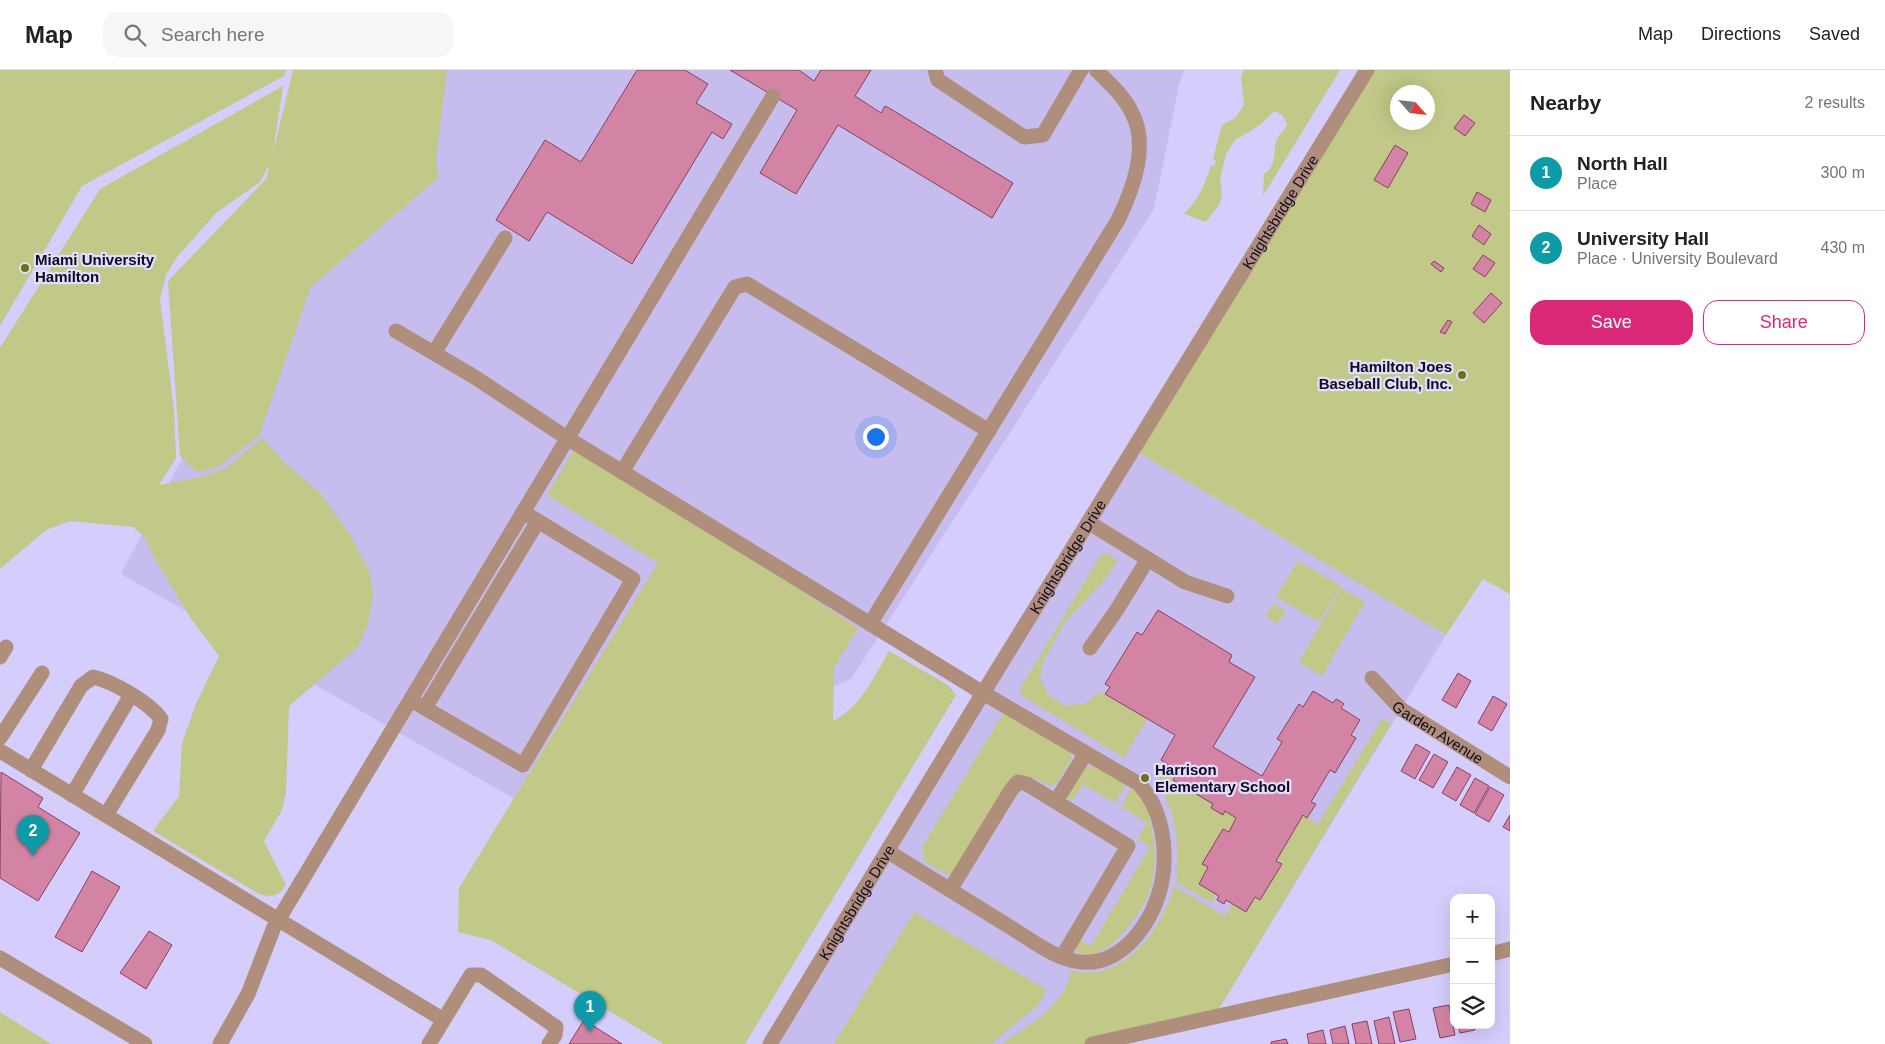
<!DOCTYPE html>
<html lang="en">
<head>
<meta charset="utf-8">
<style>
	:root { --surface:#fff; --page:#f6f6f6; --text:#222; --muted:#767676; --line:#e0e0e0; --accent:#db2777 }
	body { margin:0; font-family:Arial,sans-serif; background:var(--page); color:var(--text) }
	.controls { position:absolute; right:15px; bottom:15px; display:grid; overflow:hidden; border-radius:10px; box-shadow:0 5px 20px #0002 }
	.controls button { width:45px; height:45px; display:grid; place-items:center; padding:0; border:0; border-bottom:1px solid var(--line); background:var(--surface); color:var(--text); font:25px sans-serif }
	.compass { position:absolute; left:1390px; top:15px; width:45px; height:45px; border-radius:50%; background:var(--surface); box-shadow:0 5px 20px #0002; rotate:117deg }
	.you { position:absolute; left:875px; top:366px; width:18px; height:18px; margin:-12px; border:4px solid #fff; border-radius:50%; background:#1a73e8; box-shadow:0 0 0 8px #1a73e833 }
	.badge { display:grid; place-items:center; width:32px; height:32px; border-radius:50%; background:var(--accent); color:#fff; font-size:16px; font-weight:700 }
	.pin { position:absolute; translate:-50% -41px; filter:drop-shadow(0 1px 2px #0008) }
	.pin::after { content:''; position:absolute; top:26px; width:18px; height:15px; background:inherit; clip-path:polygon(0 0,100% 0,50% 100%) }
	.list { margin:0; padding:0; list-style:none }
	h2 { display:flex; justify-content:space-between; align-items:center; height:65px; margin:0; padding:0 20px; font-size:21px }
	h2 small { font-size:16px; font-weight:400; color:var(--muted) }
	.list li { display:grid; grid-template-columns:32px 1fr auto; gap:15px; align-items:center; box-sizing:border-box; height:75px; padding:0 20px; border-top:1px solid var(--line) }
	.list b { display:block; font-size:19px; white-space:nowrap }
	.list p { margin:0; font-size:16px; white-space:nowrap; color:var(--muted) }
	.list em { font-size:16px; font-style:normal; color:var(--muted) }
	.actions { display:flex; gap:10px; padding:15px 20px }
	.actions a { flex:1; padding:11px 0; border:1px solid var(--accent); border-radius:15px; text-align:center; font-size:18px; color:var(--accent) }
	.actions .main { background:var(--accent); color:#fff }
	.icon { flex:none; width:28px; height:28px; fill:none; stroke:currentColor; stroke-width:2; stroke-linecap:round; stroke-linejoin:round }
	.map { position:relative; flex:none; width:1510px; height:974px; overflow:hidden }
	header { display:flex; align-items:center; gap:30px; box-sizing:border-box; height:70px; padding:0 25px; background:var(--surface); border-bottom:1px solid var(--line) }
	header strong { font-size:24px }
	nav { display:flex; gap:28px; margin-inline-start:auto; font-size:18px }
	.search { width:350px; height:45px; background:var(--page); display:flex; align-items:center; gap:12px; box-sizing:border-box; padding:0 18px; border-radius:15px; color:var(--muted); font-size:19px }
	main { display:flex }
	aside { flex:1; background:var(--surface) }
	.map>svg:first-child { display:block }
</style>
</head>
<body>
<header>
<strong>Map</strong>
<div class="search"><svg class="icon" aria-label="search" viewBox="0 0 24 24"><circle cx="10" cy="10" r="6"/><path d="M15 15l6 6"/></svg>Search here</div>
<nav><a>Map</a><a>Directions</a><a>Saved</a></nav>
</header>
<main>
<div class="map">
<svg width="1510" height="974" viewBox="0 0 1510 974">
	<rect width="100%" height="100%" fill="#d5cdfb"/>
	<path fill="#c6bdee" d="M 388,0 L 1184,0 L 1179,15 L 1154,139 L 851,609 L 529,737 L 121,504 Z
		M 1133,379 L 1446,565 L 1214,947 L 1092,974 L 770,974 Z"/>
	<path fill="#c2c887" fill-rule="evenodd" d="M 0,0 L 286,0 L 284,6 L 82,116 L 0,256 Z
		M 293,0 L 447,0 L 436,90 L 438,108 L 311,217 L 259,366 L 217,398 L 197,402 L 180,386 L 168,211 L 267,108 L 269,95 L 260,112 L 216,143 L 177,187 L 166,205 L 160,229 L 174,341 L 176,388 L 159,415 L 198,408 L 225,399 L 262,368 L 287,395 L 319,422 L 350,464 L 370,503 L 373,526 L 368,554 L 358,577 L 289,636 L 286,722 L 282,740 L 264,771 L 286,815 C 279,826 274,827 261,825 L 153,761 L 179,726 L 182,673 L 196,634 L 219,586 L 190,547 L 155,489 L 145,467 L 133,457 L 70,451 L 46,460 L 0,499 L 0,278 L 100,119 L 283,16 L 273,83 Z
		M 1244,0 L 1340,0 L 1263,126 L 1264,104 C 1277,95 1273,85 1276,72 C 1278,65 1284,61 1287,55 C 1285,47 1281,43 1274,41 L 1260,55 L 1235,70 L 1226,84 L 1220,109 L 1222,125 L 1219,135 L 1206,152 L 1184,144 C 1199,129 1205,115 1211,95 L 1214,96 L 1216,91 L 1213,89 L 1222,55 L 1235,48 L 1244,35 L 1241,6 Z
		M 1374,0 L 1510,0 L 1510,524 L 1483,509 L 1446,565 L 1133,379 ZM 1398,22 L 1428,22 L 1428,52 L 1398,52 Z
		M 578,373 L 858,558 L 834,598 L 833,651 C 861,637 874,607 889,581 L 948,615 L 956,625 L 745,974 L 664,974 L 491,870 L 458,862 L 459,818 L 658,493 L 547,425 Z
		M 1107,483 L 1118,491 L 1104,511 L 1064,553 L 1043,593 L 1040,608 L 1049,626 L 1066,636 L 1087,633 L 1100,622 L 1147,649 L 1124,688 L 1021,625 L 1020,619 L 1100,486 Z
		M 1298,491 L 1341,516 L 1319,552 L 1276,527 Z
		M 1341,518 L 1365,532 L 1322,606 L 1299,592 Z
		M 1273,534 L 1286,541 L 1278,554 L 1265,546 Z
		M 1003,644 L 1011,645 L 1069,679 L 1072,689 L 1056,714 L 1049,716 C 1036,708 1027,703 1012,708 L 953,803 L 946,804 L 925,792 L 922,777 Z
		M 1382,649 L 1391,654 L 1214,947 L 1092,974 L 1002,974 C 1028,955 1066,936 1071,900 C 1122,916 1163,858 1174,816 L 1225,846 L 1232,834 L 1255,827 L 1260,829 L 1281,794 L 1276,791 L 1303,745 L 1318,754 Z
		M 1175,695 L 1179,700 L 1173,710 L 1213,734 L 1212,738 L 1223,745 L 1225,741 L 1236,748 L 1229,762 L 1223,759 L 1202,794 L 1208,797 L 1199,814 L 1216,824 L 1212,833 L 1176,812 C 1179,771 1178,746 1156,710 Z
		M 1095,696 L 1126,714 L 1115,733 L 1083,715 L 1072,731 L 1067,727 L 1086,697 Z
		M 1131,718 C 1146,729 1149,742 1152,760 C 1156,780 1156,797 1151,817 C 1145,840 1102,902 1074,880 L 1079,870 L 1091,876 L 1150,777 L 1137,769 L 1147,753 L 1121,737 Z
		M 914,842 L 1047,920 L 1037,936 L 991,974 L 834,974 Z
		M 0,942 L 51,974 L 0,974 Z"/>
	<path fill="#d384a5" stroke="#874060" d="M 637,0 L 685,0 L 708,14 L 696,33 L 732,54 L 723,69 L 712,62 L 632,194 L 547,142 L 529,171 L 496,150 L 545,70 L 581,92 Z
		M 730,0 L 799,0 L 814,11 L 821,0 L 871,0 L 855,26 L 881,43 L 885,36 L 889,38 L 1013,113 L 992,148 L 838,55 L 796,124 L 760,103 L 797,40 Z
		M 1464,45 L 1475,53 L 1465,66 L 1454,58 Z
		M 1395,75 L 1408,83 L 1388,118 L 1374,110 Z
		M 1477,122 L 1491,130 L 1485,142 L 1471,134 Z
		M 1479,155 L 1491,164 L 1484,175 L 1472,166 Z
		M 1483,185 L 1495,193 L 1485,207 L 1473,199 Z
		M 1434,191 L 1444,198 L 1441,202 L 1431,194 Z
		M 1491,223 L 1502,233 L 1484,253 L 1473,243 Z
		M 1448,250 L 1452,252 L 1445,264 L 1440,262 Z
		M 1158,540 L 1232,585 L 1229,592 L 1255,607 L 1213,677 L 1262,706 L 1282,672 L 1277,669 L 1299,634 L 1303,637 L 1313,621 L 1333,633 L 1336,629 L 1340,631 L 1344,634 L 1341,638 L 1360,650 L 1351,665 L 1356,668 L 1335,703 L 1330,700 L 1311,732 L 1316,734 L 1307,748 L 1303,745 L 1276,791 L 1282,794 L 1260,830 L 1255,827 L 1246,842 L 1226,830 L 1224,834 L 1217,830 L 1219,826 L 1199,814 L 1208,797 L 1202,794 L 1223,759 L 1229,762 L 1236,748 L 1225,741 L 1223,745 L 1211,738 L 1213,734 L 1173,710 L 1179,700 L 1175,695 L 1173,698 L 1161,690 L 1175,665 L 1105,624 L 1110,617 L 1105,614 L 1137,562 L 1142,565 Z
		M 1458,603 L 1471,611 L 1456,638 L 1442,630 Z
		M 1493,626 L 1507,634 L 1492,661 L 1478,653 Z
		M 1416,674 L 1430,682 L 1415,709 L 1401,701 Z
		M 1434,684 L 1448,692 L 1433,718 L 1419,710 Z
		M 1457,697 L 1471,705 L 1456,731 L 1442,723 Z
		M 1,702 L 43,728 L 38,737 L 80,763 L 38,831 L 0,808 Z
		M 1475,708 L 1489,716 L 1474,743 L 1460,735 Z
		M 1490,717 L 1504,725 L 1489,752 L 1475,744 Z
		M 1510,745 L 1510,761 L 1503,757 Z
		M 92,801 L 120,817 L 82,882 L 55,867 Z
		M 149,861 L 172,875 L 146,919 L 120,903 Z
		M 1449,935 L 1455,965 L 1440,968 L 1433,938 Z
		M 1409,939 L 1416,969 L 1400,972 L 1393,942 Z
		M 1389,947 L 1395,974 L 1379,974 L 1374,951 Z
		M 584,950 L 622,974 L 569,974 Z
		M 1367,951 L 1372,974 L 1356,974 L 1352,954 Z
		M 1458,955 L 1474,955 L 1475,960 L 1460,963 Z
		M 1345,956 L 1349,974 L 1333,974 L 1330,960 Z
		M 1323,960 L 1326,974 L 1309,974 L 1307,964 Z
		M 1286,969 L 1288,974 L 1271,974 L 1271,972 Z"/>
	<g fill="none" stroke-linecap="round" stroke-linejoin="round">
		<g stroke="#af8f7c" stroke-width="15">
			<path d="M 935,0 L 938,10 L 1024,67 L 1043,65 L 1081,0"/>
			<path d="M 396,261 L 473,306 L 567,368 L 983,623 L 1139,714 C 1162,738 1168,779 1162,811 C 1155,849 1124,896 1081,892 C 1056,890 1030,869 1010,857 C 969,832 928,806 887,781"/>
			<path d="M 434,283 L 505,168"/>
			<path d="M 622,402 L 735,217 L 747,214 L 989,361"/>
			<path d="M 1088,452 L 1185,512 L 1227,526"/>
			<path d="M 870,554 L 1118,150 C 1133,119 1150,75 1131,41 C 1123,25 1109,13 1096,0"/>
			<path d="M 1090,578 L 1116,541 L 1148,489"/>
			<path d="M 0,587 L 6,577"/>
			<path id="s1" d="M 1372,608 L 1401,639 L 1510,707"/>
			<path d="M 411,630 L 523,695 L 633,509 L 523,442"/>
			<path d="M 425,638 L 538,451"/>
			<path d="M 0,668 L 42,603"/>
			<path d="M 0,681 L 442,949"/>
			<path d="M 31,700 L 81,616 L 93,607 C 112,611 150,633 161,649 L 158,660 L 106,745"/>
			<path d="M 72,725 L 131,625"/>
			<path d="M 1056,731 L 1086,683"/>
			<path d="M 950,820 L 1011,720 L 1018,712 L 1027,714 L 1128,776 L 1062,887"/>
			<path d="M 1491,884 L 1510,879"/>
			<path d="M 0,888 L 145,974"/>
			<path d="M 220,974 L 248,924 L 274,857 L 773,26"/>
			<path d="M 429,974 L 471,905 L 481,905 L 556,957 L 555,965 L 549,974"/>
			<path id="s2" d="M 770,974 L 983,623 L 1367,0"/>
			<path d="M 1092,974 L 1454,894"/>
		</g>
	</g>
	<g fill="#6c7118" stroke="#e2ddfb" stroke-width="2">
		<circle cx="25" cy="198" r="5"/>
		<circle cx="1462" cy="305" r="5"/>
		<circle cx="1145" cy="708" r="5"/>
	</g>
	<g text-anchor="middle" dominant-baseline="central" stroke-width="4.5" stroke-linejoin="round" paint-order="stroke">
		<g font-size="15" fill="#110923" stroke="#e2ddfb">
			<text stroke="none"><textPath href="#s2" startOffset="976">Knightsbridge Drive</textPath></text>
			<text stroke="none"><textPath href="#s2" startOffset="571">Knightsbridge Drive</textPath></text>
			<text stroke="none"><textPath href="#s1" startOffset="86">Garden Avenue</textPath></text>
			<text stroke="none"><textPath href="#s2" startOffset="166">Knightsbridge Drive</textPath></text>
		</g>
		<g font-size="15" font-weight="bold" fill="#110923" stroke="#e2ddfb" text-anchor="start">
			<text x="35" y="189">Miami University<tspan x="35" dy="17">Hamilton</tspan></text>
			<text x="1452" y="296" text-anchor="end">Hamilton Joes<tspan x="1452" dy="17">Baseball Club, Inc.</tspan></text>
			<text x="1155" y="699">Harrison<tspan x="1155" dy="17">Elementary School</tspan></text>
		</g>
	</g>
</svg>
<div class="controls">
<button>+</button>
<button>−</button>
<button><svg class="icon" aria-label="layers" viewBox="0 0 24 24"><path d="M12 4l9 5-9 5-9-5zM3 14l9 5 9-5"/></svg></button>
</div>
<svg class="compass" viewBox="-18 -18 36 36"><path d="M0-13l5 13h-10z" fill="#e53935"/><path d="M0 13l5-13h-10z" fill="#767676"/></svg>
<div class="you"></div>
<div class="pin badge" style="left:590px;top:962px;background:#0f9aa8">1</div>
<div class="pin badge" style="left:33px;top:786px;background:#0f9aa8">2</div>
</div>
<aside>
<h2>Nearby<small>2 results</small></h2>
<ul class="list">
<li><span class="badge" style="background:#0f9aa8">1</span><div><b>North Hall</b><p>Place</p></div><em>300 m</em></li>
<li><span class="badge" style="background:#0f9aa8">2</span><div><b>University Hall</b><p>Place · University Boulevard</p></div><em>430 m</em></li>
</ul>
<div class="actions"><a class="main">Save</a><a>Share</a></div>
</aside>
</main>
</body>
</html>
